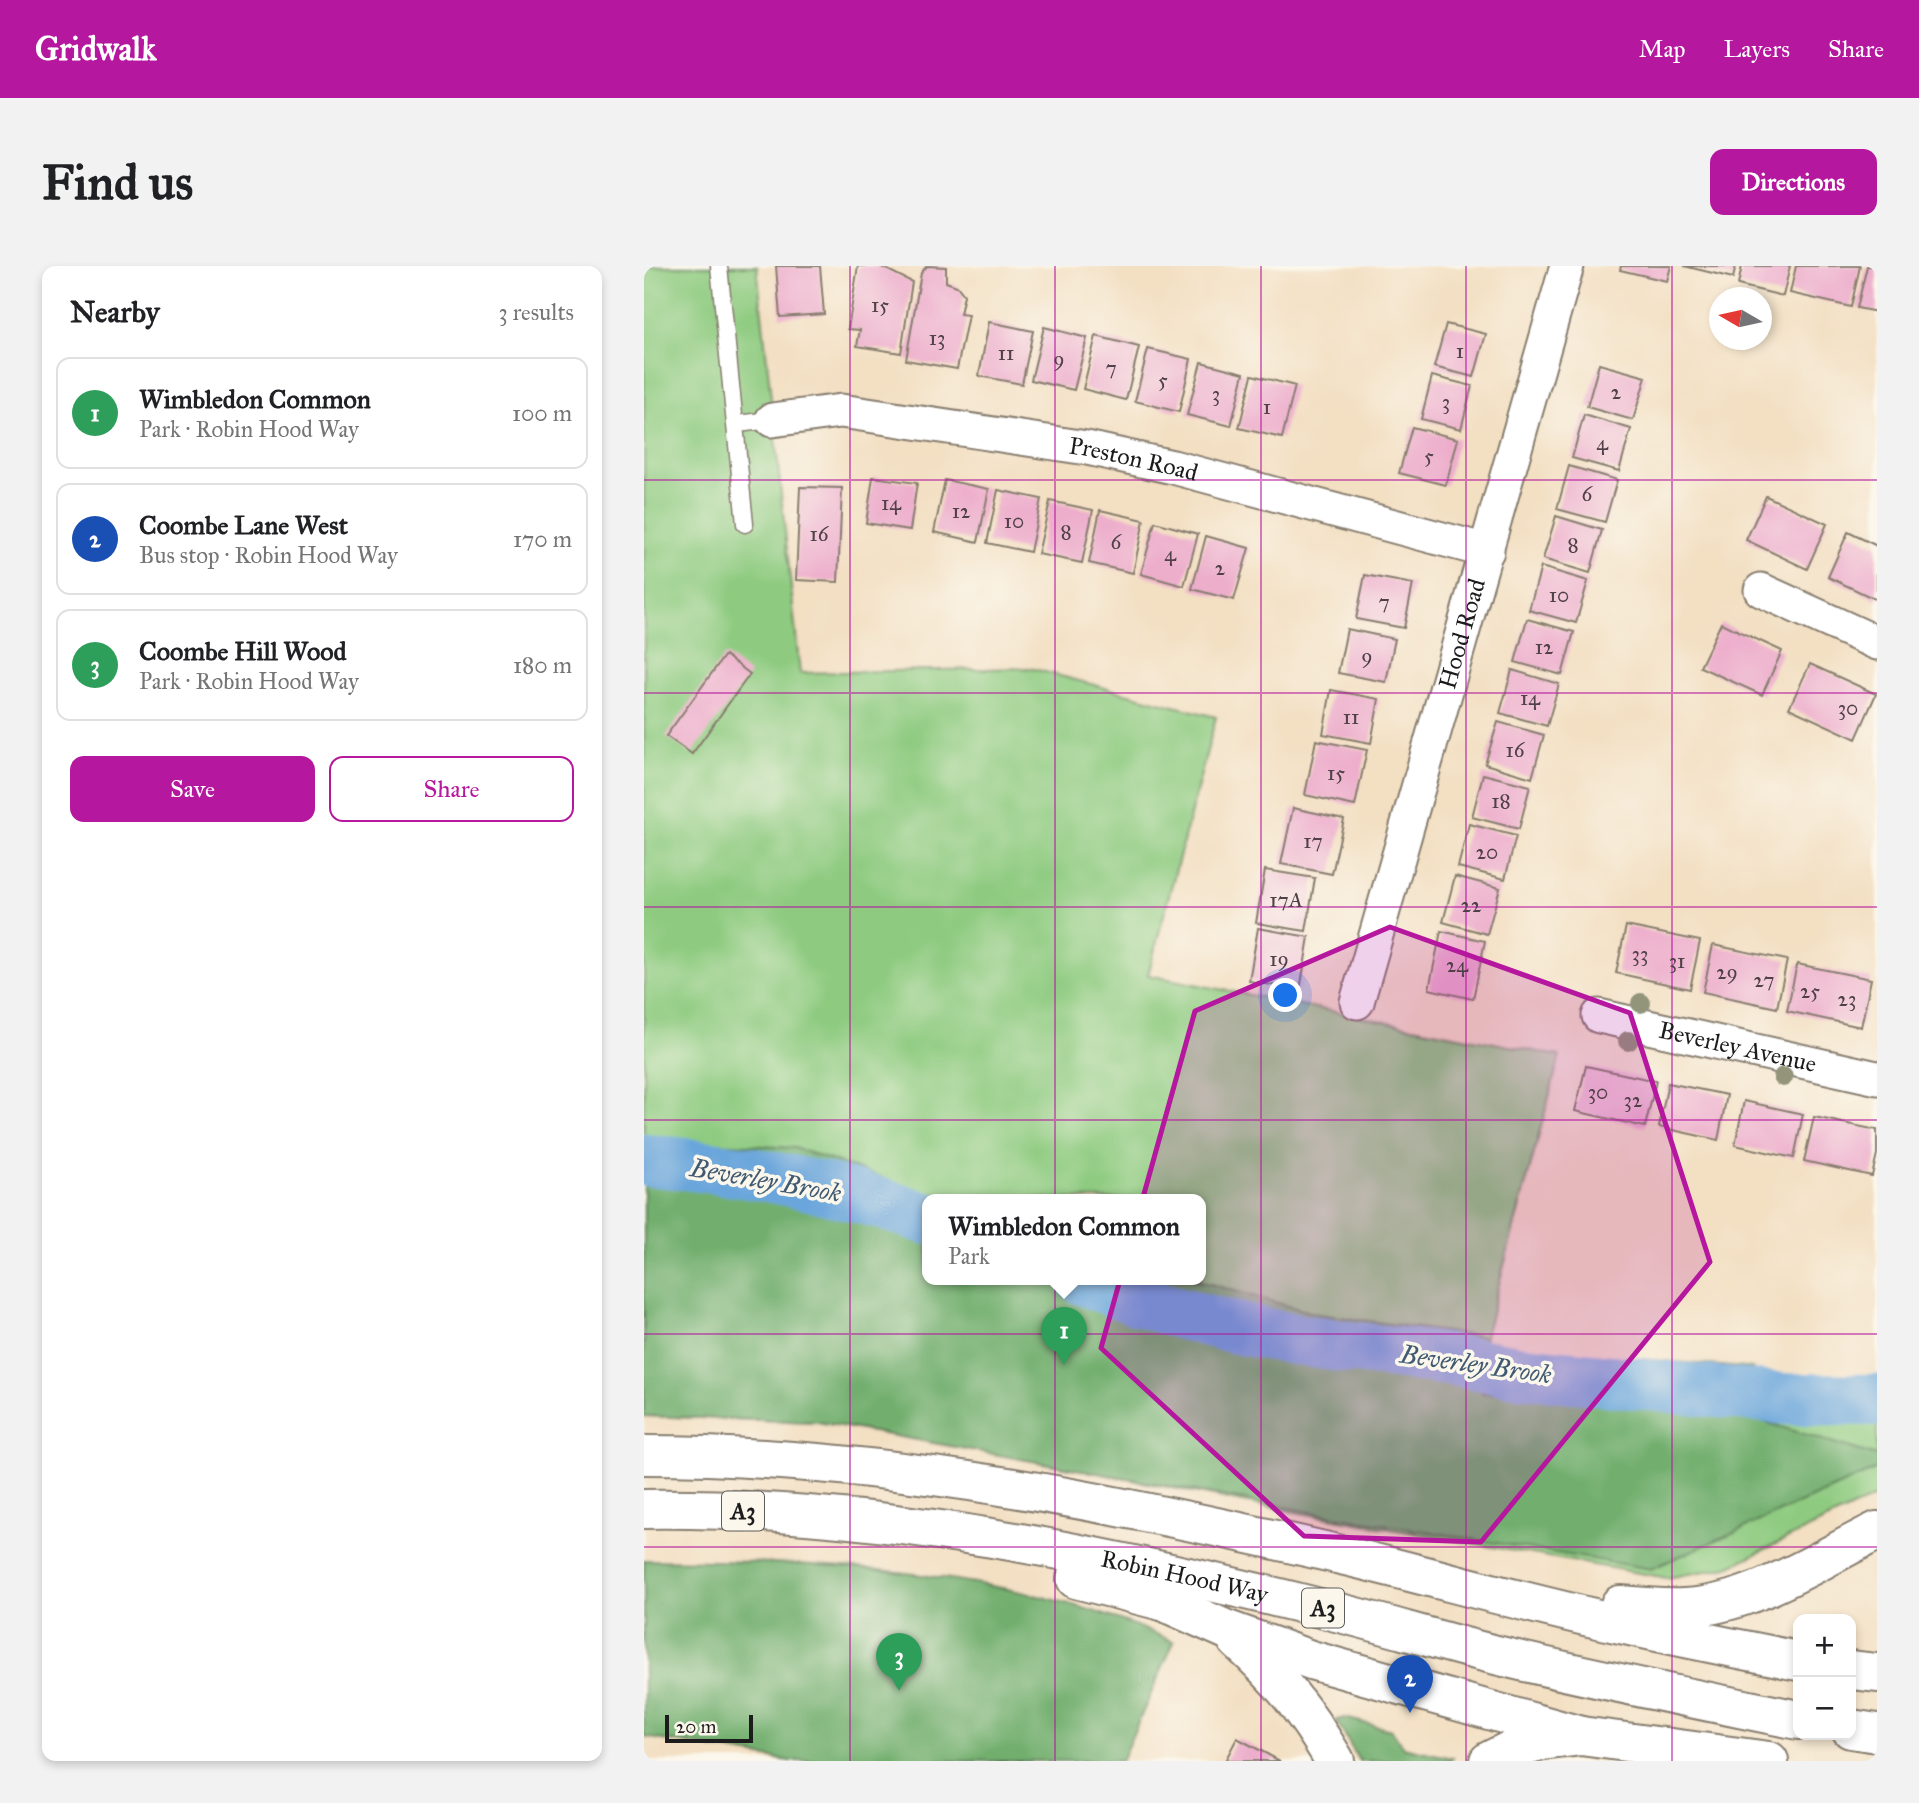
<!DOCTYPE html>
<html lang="en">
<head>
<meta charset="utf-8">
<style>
	:root { --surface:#fff; --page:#f2f2f2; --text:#202124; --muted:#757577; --line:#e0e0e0; --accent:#b5179e }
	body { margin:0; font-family:"IM FELL Great Primer",serif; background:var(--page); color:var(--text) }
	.controls { position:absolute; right:21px; bottom:21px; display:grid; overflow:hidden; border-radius:14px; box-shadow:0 4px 10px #0003 }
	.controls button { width:63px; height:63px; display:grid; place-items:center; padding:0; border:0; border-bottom:2px solid var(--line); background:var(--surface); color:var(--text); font:35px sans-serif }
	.compass { position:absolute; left:1065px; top:21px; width:63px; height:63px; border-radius:50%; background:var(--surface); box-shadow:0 4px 10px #0003; rotate:279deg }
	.scale { position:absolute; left:21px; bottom:18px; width:88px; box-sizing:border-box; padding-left:7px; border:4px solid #1c1c1c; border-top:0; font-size:19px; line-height:24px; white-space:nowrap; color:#1c1c1c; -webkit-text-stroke:5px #fbf7ec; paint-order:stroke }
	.you { position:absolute; left:642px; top:730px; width:24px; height:24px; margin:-18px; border:5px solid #fff; border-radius:50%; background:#1a73e8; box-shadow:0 0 0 10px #1a73e833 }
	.badge { display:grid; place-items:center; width:46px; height:46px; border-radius:50%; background:var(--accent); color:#fff; font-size:23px; font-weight:700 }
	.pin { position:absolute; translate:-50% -58px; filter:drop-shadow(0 2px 4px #0008) }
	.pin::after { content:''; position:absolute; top:37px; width:24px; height:21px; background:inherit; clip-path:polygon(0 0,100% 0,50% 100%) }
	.popup { position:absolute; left:278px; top:928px; width:284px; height:91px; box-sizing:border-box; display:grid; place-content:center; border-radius:14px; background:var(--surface); filter:drop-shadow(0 2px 5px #0005); font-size:23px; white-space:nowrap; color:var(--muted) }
	.popup b { font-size:26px; color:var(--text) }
	.popup::after { content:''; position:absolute; left:50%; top:100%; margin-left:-14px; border:14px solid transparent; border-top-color:var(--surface) }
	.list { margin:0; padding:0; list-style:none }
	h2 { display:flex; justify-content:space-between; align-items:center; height:91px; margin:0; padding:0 28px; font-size:30px }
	h2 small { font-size:23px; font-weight:400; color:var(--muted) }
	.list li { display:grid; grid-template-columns:46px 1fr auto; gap:21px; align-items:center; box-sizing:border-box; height:112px; margin:0 14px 14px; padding:0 14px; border:2px solid var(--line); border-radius:14px }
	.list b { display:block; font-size:26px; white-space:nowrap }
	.list p { margin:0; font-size:23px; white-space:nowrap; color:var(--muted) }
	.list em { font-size:23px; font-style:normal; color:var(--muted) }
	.actions { display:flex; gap:14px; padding:21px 28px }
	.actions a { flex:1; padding:16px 0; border:2px solid var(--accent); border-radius:14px; text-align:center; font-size:24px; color:var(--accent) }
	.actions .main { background:var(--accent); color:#fff }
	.map { position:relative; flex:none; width:1233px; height:1495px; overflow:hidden; border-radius:14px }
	header { display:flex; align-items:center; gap:42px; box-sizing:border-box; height:98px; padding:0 35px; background:var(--accent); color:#fff }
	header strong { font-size:33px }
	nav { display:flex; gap:38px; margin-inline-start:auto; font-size:24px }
	.intro { display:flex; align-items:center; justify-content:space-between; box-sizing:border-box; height:168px; padding:0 42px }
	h1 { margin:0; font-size:49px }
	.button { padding:18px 32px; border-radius:14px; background:var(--accent); color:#fff; font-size:24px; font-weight:700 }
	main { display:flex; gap:42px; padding:0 42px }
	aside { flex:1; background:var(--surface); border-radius:14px; box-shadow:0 4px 10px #0003 }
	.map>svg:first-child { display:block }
</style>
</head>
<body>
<header>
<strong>Gridwalk</strong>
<nav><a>Map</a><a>Layers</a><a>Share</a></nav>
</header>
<div class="intro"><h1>Find us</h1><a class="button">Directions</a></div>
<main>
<aside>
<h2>Nearby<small>3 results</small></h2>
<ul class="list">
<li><span class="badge" style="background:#2e9e5b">1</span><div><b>Wimbledon Common</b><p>Park · Robin Hood Way</p></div><em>100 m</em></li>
<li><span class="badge" style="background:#1a4fb4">2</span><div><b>Coombe Lane West</b><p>Bus stop · Robin Hood Way</p></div><em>170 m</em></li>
<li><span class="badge" style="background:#2e9e5b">3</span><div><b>Coombe Hill Wood</b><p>Park · Robin Hood Way</p></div><em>180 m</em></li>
</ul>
<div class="actions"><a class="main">Save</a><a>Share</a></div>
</aside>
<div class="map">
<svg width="1233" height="1495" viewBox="0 0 1233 1495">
	<rect width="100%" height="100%" fill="#fbf7ec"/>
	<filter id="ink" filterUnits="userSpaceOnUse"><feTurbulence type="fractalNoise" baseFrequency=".0143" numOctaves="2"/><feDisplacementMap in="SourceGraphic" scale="14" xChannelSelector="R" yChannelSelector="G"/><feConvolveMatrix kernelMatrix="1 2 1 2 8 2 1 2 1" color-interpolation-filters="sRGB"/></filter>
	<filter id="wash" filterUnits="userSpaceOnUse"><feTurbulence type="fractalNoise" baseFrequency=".00686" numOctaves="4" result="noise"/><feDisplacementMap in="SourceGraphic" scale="28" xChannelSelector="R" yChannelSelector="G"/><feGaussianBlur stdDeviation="1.57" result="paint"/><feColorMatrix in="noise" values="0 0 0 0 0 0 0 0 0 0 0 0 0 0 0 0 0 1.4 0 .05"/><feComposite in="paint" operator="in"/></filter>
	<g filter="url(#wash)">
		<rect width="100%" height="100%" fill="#f3dfc2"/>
		<path fill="#8ecb80" stroke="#55744e" stroke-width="2" fill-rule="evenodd" d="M 0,0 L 113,0 L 156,407 L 386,402 L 572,451 L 504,709 L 916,790 L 841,1070 L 837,1127 L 1233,1150 L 1233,1230 L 1084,1301 L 1023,1312 L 634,1243 L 383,1193 L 174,1156 L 0,1150 ZM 284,933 L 556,933 L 556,1013 L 284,1013 Z"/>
		<path fill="#72af6e" stroke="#476645" stroke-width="2" d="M 0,873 L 151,882 L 300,933 L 284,933 L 284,1013 L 548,1013 L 673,1048 L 841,1071 L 838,1127 L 855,1127 L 863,1081 L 1109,1103 L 1104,1151 L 1233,1190 L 1233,1203 L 1007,1303 L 678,1248 L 174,1156 L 0,1150 Z
			M 0,1294 C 170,1295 374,1303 530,1376 L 477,1495 L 146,1495 L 0,1471 Z
			M 701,1452 L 747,1464 L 759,1481 L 809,1492 L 806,1495 L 715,1495 L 692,1454 Z"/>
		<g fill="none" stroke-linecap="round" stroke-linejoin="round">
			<path stroke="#6ba6db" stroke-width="52" d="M 0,894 C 98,902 191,920 284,953
				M 438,1013 C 498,1037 565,1058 628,1069 C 709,1085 791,1088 872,1105 L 1141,1133 L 1233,1134"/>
		</g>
		<g id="blocks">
			<path fill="#edaecc" d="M 132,0 L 176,0 L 180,48 L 136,51 Z
				M 214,0 L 236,0 L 268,16 L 257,87 L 213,80 L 216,64 L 204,63 Z
				M 283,0 L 302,1 L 302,16 L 313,20 L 320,29 L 316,48 L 324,49 L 313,103 L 262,94 L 277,7 Z
				M 977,0 L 1027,0 L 1023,15 L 976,4 Z
				M 1040,0 L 1092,0 L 1089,12 Z
				M 1098,0 L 1146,0 L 1139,30 L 1094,19 Z
				M 1152,0 L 1216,0 L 1207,41 L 1146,27 Z
				M 1223,0 L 1233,0 L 1233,46 L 1213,42 Z
				M 345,56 L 389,65 L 378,118 L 335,110 Z
				M 802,58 L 842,68 L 830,111 L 790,101 Z
				M 400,61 L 443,72 L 430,124 L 387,114 Z
				M 452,70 L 495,81 L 482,134 L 439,123 Z
				M 504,83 L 547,93 L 535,146 L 491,135 Z
				M 557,96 L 600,107 L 587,160 L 543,149 Z
				M 955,98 L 1002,111 L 989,154 L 943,141 Z
				M 608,109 L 651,120 L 638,172 L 595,162 Z
				M 788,110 L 828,120 L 817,163 L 777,153 Z
				M 940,149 L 987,163 L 975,205 L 928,192 Z
				M 768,161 L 814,173 L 802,219 L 755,207 Z
				M 925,200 L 973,214 L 961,256 L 913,243 Z
				M 229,211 L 273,217 L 266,264 L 222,257 Z
				M 301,214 L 345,223 L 334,276 L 290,266 Z
				M 156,221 L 198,222 L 194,316 L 152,314 Z
				M 354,224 L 397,233 L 386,286 L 343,277 Z
				M 1122,230 L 1183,258 L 1163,303 L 1102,274 Z
				M 406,235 L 449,244 L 438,297 L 394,288 Z
				M 456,244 L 500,254 L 489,307 L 445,297 Z
				M 912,250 L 958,264 L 946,307 L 899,293 Z
				M 511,256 L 554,268 L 540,320 L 497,308 Z
				M 1204,266 L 1233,280 L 1233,334 L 1184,311 Z
				M 562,270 L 605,282 L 590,334 L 548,323 Z
				M 897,301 L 944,315 L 932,357 L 885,344 Z
				M 721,309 L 769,318 L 760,362 L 712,353 Z
				M 883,353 L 930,366 L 918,409 L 871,396 Z
				M 1077,357 L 1138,385 L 1118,429 L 1056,401 Z
				M 703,363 L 751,373 L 742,416 L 694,407 Z
				M 81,389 L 106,408 L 48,488 L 22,470 Z
				M 1166,398 L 1232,428 L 1212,473 L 1145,442 Z
				M 868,404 L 915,418 L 903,460 L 856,447 Z
				M 687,424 L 735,433 L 727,477 L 679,468 Z
				M 854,456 L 900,469 L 888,512 L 841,498 Z
				M 672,474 L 723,484 L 711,540 L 661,529 Z
				M 839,508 L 886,520 L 875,563 L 828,551 Z
				M 649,542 L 700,553 L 688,608 L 637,598 Z
				M 825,558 L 872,570 L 861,613 L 814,601 Z
				M 621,604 L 671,612 L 662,665 L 612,657 Z
				M 811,610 L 856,622 L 843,668 L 799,656 Z
				M 982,660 L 1056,675 L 1046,723 L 972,707 Z
				M 614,662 L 665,671 L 656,724 L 605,715 Z
				M 797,665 L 841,675 L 829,733 L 785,723 Z
				M 1069,679 L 1143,694 L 1133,742 L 1059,726 Z
				M 1153,698 L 1227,713 L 1217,761 L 1143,745 Z
				M 942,800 L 1012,815 L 1001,861 L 931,845 Z
				M 1024,817 L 1083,829 L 1074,874 L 1015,861 Z
				M 1100,835 L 1159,848 L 1150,892 L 1091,879 Z
				M 1170,851 L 1233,864 L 1233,888 L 1228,910 L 1160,895 Z
				M 593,1472 L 636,1495 L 581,1495 Z"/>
		</g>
	</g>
	<g filter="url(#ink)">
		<use href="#blocks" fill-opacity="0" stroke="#887e6f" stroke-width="2"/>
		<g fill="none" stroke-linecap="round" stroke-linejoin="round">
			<defs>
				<path id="lane" d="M 75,0 L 101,258
					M 93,158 L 128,154"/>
				<g id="street">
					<path id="s1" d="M 128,154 L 197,145 L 443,182 L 529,201 L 843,285"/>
					<path d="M 1117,324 L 1233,377"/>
					<path id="s2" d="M 713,736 L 923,0"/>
					<path id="s3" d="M 955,750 L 1233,812"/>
				</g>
				<path id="primary" d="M 845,1495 L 863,1486 L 898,1475 L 937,1470 L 1125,1495"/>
				<g id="highway">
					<path d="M 0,1189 C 239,1189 474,1237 706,1291 C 797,1313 888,1339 981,1359 C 1038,1372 1096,1383 1154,1395"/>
					<path id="s4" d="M 0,1243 C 232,1240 464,1289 688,1345 C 742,1358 794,1375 848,1388 C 949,1413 1052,1433 1154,1454"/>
					<path d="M 432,1313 L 518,1335 L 581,1363 L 667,1394 L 937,1470"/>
					<path d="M 976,1339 C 997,1341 1019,1343 1040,1342 C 1108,1339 1174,1294 1233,1265"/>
					<path d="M 593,1374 C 637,1414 661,1444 691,1495"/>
					<path d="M 1207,1404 L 1233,1407"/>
					<path d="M 1207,1463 L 1233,1467"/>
				</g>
			</defs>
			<use href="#lane" stroke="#887e6f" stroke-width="19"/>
			<use href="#street" stroke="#887e6f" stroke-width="37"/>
			<use href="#primary" stroke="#887e6f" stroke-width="42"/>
			<use href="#highway" stroke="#887e6f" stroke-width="42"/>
			<use href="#lane" stroke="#fff" stroke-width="16"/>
			<use href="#street" stroke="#fff" stroke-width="33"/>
			<use href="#primary" stroke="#fff" stroke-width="38"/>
			<use href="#highway" stroke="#fff" stroke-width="38"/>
		</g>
		<g fill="#93957a">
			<circle cx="997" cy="737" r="10"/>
			<circle cx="984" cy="775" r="10"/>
			<circle cx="1139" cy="811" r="10"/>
		</g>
	</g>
	<path fill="#b5179e" fill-opacity="0.2" stroke="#b5179e" stroke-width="5" stroke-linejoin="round" d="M 746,661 L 986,747 L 1066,996 L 837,1276 L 660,1270 L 457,1082 L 551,745 Z"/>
	<path fill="none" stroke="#b5179e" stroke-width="2" stroke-opacity="0.55" d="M 206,0 L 206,1495M 411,0 L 411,1495M 617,0 L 617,1495M 822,0 L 822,1495M 1028,0 L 1028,1495M 0,214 L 1233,214M 0,427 L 1233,427M 0,641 L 1233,641M 0,854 L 1233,854M 0,1068 L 1233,1068M 0,1281 L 1233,1281"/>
	<g text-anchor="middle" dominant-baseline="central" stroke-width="7" stroke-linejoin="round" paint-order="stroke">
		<g font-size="21" fill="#504048">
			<text x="236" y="39">15</text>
			<text x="293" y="72">13</text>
			<text x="816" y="85">1</text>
			<text x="362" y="87">11</text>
			<text x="415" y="93">9</text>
			<text x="467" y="102">7</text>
			<text x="519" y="114">5</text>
			<text x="972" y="126">2</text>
			<text x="572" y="128">3</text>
			<text x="802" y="136">3</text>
			<text x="623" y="141">1</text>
			<text x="958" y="177">4</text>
			<text x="785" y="190">5</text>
			<text x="943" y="228">6</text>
			<text x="247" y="237">14</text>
			<text x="317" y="245">12</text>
			<text x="370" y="255">10</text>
			<text x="422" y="266">8</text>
			<text x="175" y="268">16</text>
			<text x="472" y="276">6</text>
			<text x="929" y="279">8</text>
			<text x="526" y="288">4</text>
			<text x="576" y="302">2</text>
			<text x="915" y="329">10</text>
			<text x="740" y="336">7</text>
			<text x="900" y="381">12</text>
			<text x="723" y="390">9</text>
			<text x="886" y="432">14</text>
			<text x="1204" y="442">30</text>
			<text x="707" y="451">11</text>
			<text x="871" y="484">16</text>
			<text x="692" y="507">15</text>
			<text x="857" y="535">18</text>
			<text x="669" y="575">17</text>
			<text x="843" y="586">20</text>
			<text x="642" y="634">17A</text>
			<text x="827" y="639">22</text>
			<text x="996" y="688">33</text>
			<text x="635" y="693">19</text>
			<text x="1033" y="695">31</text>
			<text x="813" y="699">24</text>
			<text x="1083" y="706">29</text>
			<text x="1120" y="714">27</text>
			<text x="1166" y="725">25</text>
			<text x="1203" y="733">23</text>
			<text x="954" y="826">30</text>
			<text x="989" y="834">32</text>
		</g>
		<g fill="#fbf7ec" stroke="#5f5e5a" stroke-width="2">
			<rect x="78" y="1225.5" width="42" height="39" rx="5"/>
			<rect x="658" y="1322.5" width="42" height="39" rx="5"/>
		</g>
		<g font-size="23" font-weight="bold" fill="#1c1c1c">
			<text x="99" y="1245">A3</text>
			<text x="679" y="1342">A3</text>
		</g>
		<g font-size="24" fill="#1c1c1c" stroke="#fbf7ec">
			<text stroke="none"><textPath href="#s1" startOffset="366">Preston Road</textPath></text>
			<text stroke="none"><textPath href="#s2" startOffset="383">Hood Road</textPath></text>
			<text stroke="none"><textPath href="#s3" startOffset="142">Beverley Avenue</textPath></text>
			<text stroke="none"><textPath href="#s4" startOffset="546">Robin Hood Way</textPath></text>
		</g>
		<g font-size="26" font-style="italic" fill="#405a72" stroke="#fbf7ec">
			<text transform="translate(122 914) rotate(10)">Beverley Brook</text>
			<text transform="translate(832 1098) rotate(8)">Beverley Brook</text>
		</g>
	</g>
</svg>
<div class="controls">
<button>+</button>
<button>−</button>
</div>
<svg class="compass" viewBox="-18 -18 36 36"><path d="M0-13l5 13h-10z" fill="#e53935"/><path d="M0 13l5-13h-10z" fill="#757577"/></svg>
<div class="scale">20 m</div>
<div class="you"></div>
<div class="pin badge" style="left:420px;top:1099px;background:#2e9e5b">1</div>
<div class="popup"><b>Wimbledon Common</b>Park</div>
<div class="pin badge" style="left:766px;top:1447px;background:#1a4fb4">2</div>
<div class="pin badge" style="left:255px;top:1425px;background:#2e9e5b">3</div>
</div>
</main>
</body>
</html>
